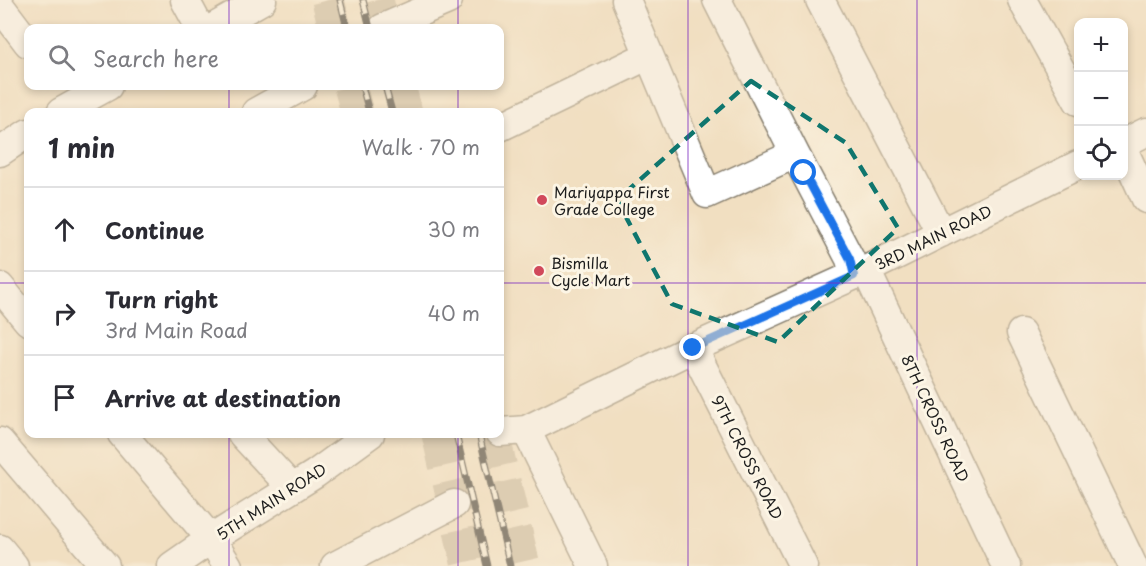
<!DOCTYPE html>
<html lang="en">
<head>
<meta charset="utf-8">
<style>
	:root { --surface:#fff; --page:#f7f7f7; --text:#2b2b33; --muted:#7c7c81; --line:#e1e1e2 }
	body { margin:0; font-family:"Playpen Sans",sans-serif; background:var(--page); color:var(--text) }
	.controls { position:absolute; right:18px; top:18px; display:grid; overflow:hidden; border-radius:12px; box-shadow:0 3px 9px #0003 }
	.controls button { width:54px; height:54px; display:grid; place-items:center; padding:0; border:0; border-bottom:2px solid var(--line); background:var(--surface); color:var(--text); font:30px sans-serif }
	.stop { position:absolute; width:18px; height:18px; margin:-14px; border:4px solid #1a73e8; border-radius:50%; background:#fff }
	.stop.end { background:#1a73e8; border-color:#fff; box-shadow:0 2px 6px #0008 }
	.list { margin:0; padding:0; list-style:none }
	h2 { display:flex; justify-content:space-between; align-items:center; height:78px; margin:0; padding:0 24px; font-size:26px }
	h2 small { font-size:20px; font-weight:400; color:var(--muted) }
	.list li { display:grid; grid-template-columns:39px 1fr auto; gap:18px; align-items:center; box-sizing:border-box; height:84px; padding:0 24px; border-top:2px solid var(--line) }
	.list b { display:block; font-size:22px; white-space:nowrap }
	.list p { margin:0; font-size:20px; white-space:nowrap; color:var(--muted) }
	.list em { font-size:20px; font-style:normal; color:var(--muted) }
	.icon { flex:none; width:33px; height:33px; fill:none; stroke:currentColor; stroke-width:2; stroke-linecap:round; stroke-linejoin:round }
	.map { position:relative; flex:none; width:1146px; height:566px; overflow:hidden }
	.search { position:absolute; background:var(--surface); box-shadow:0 3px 9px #0003; left:24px; top:24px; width:480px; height:66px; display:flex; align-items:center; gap:15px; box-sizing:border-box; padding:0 21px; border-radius:12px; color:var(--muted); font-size:22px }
	.panel { position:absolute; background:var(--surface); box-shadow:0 3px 9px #0003; left:24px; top:108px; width:480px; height:330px; border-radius:12px }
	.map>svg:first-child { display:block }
</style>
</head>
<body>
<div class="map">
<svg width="1146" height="566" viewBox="0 0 1146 566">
	<rect width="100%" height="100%" fill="#fcf5e5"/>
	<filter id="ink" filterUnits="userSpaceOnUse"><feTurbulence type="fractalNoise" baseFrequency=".0167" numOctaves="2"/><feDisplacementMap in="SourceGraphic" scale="12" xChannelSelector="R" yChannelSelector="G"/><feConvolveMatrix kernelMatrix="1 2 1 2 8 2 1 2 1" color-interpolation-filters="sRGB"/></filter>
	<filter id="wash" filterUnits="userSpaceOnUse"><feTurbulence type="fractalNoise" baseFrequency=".008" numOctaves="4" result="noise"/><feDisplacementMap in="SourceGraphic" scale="24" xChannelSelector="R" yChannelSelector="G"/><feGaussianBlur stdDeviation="1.35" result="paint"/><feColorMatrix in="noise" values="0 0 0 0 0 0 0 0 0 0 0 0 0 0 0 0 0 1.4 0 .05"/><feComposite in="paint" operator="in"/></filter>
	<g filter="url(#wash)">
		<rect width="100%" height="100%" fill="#f1dfc1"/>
	</g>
	<g filter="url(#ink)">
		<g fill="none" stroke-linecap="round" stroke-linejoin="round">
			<path stroke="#c6b8a0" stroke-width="33" stroke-dasharray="33 16" stroke-linecap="butt" d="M 328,0 L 335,28
				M 377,0 L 384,28
				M 350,86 L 357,112
				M 399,86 L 406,112
				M 438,434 L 468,566
				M 493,434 L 524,566"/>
			<defs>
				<path id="street" d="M 185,0 L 200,28
					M 626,0 L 707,194 L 795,154
					M 717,0 L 795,154 L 850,259 L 854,275
					M 820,0 L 941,233
					M 1022,0 L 1078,101
					M 0,6 L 28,43
					M 213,28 L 262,0
					M 383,28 L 448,0
					M 61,112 L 108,86
					M 256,112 L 303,86
					M 500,127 L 649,55
					M 1124,143 L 1146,132
					M 1124,151 L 1146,199
					M 0,152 L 28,133
					M 866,270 L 1006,566
					M 0,287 L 28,321
					M 1021,333 L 1133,566
					M 693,348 L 803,566
					M 526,430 L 693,348 L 866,270 L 1078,165
					M 500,432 L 526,430 L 593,566
					M 122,434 L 211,539 L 228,566
					M 242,434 L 292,488
					M 0,442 L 105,566
					M 0,549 L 14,566
					M 172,566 L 211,539 L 315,474 L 370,434
					M 335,566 L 454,504"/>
			</defs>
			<use href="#street" stroke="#867e6e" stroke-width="31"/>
			<use href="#street" stroke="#fff" stroke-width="28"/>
			<defs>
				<path id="rail" d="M 340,0 L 347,28
					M 363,0 L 370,28
					M 362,86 L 369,112
					M 385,86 L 392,112
					M 456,434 L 487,566
					M 479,434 L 510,566"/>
			</defs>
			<use href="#rail" stroke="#1c1c1c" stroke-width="7"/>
			<use href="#rail" stroke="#fcf5e5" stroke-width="4.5" stroke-dasharray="14" stroke-linecap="butt"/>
		</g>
	</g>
	<g fill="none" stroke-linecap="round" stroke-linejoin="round" filter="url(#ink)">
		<path stroke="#1a73e8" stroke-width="8" d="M 693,348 L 854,276 L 850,259 L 804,173"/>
	</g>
	<path d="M0 0H1146V566H0ZM 751,81 L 846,143 L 898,228 L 778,342 L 672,304 L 617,200 Z" fill="#f1dfc1" fill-opacity=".55" fill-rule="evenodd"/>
	<path fill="none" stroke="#0f766e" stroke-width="4.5" stroke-dasharray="12 8" stroke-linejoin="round" d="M 751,81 L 846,143 L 898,228 L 778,342 L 672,304 L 617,200 Z"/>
	<path fill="none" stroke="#7b2cbf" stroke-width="1.5" stroke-opacity="0.55" d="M 229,0 L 229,28M 458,0 L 458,28M 688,0 L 688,566M 917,0 L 917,566M 229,86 L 229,112M 458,86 L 458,112M 0,283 L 28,283M 500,283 L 1146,283M 229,434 L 229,566M 458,434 L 458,566"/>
	<g fill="#d1495b" stroke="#fcf5e5" stroke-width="2">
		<circle cx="542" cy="200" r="6"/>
		<circle cx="539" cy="271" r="6"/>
	</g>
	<g text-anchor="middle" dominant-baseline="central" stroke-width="6" stroke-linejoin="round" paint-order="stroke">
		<g font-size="15" fill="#1c1c1c" stroke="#fcf5e5" text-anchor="start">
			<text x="554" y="191">Mariyappa First<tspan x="554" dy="17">Grade College</tspan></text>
			<text x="551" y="262">Bismilla<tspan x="551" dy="17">Cycle Mart</tspan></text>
		</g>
		<g font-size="15" fill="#1c1c1c" stroke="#fcf5e5">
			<text transform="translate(933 237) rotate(-26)">3RD MAIN ROAD</text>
			<text transform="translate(936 418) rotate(65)">8TH CROSS ROAD</text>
			<text transform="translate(748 457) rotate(63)">9TH CROSS ROAD</text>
			<text transform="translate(271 501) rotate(-33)">5TH MAIN ROAD</text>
		</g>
	</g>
</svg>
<div class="controls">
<button>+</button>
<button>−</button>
<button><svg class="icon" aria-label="locate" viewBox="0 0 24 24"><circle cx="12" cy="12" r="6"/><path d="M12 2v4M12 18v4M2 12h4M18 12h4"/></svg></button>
</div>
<div class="stop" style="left:804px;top:173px"></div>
<div class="stop end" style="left:693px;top:348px"></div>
<div class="search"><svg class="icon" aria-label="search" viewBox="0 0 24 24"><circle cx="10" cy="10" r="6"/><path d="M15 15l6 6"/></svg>Search here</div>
<section class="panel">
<h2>1 min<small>Walk · 70 m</small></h2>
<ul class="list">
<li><svg class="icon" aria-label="ahead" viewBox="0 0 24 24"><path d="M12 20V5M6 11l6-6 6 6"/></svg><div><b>Continue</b></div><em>30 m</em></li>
<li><svg class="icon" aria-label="right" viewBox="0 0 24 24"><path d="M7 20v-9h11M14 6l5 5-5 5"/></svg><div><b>Turn right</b><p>3rd Main Road</p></div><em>40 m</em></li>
<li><svg class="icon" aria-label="arrive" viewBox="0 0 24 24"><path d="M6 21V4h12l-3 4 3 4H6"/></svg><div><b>Arrive at destination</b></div></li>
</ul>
</section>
</div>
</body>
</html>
